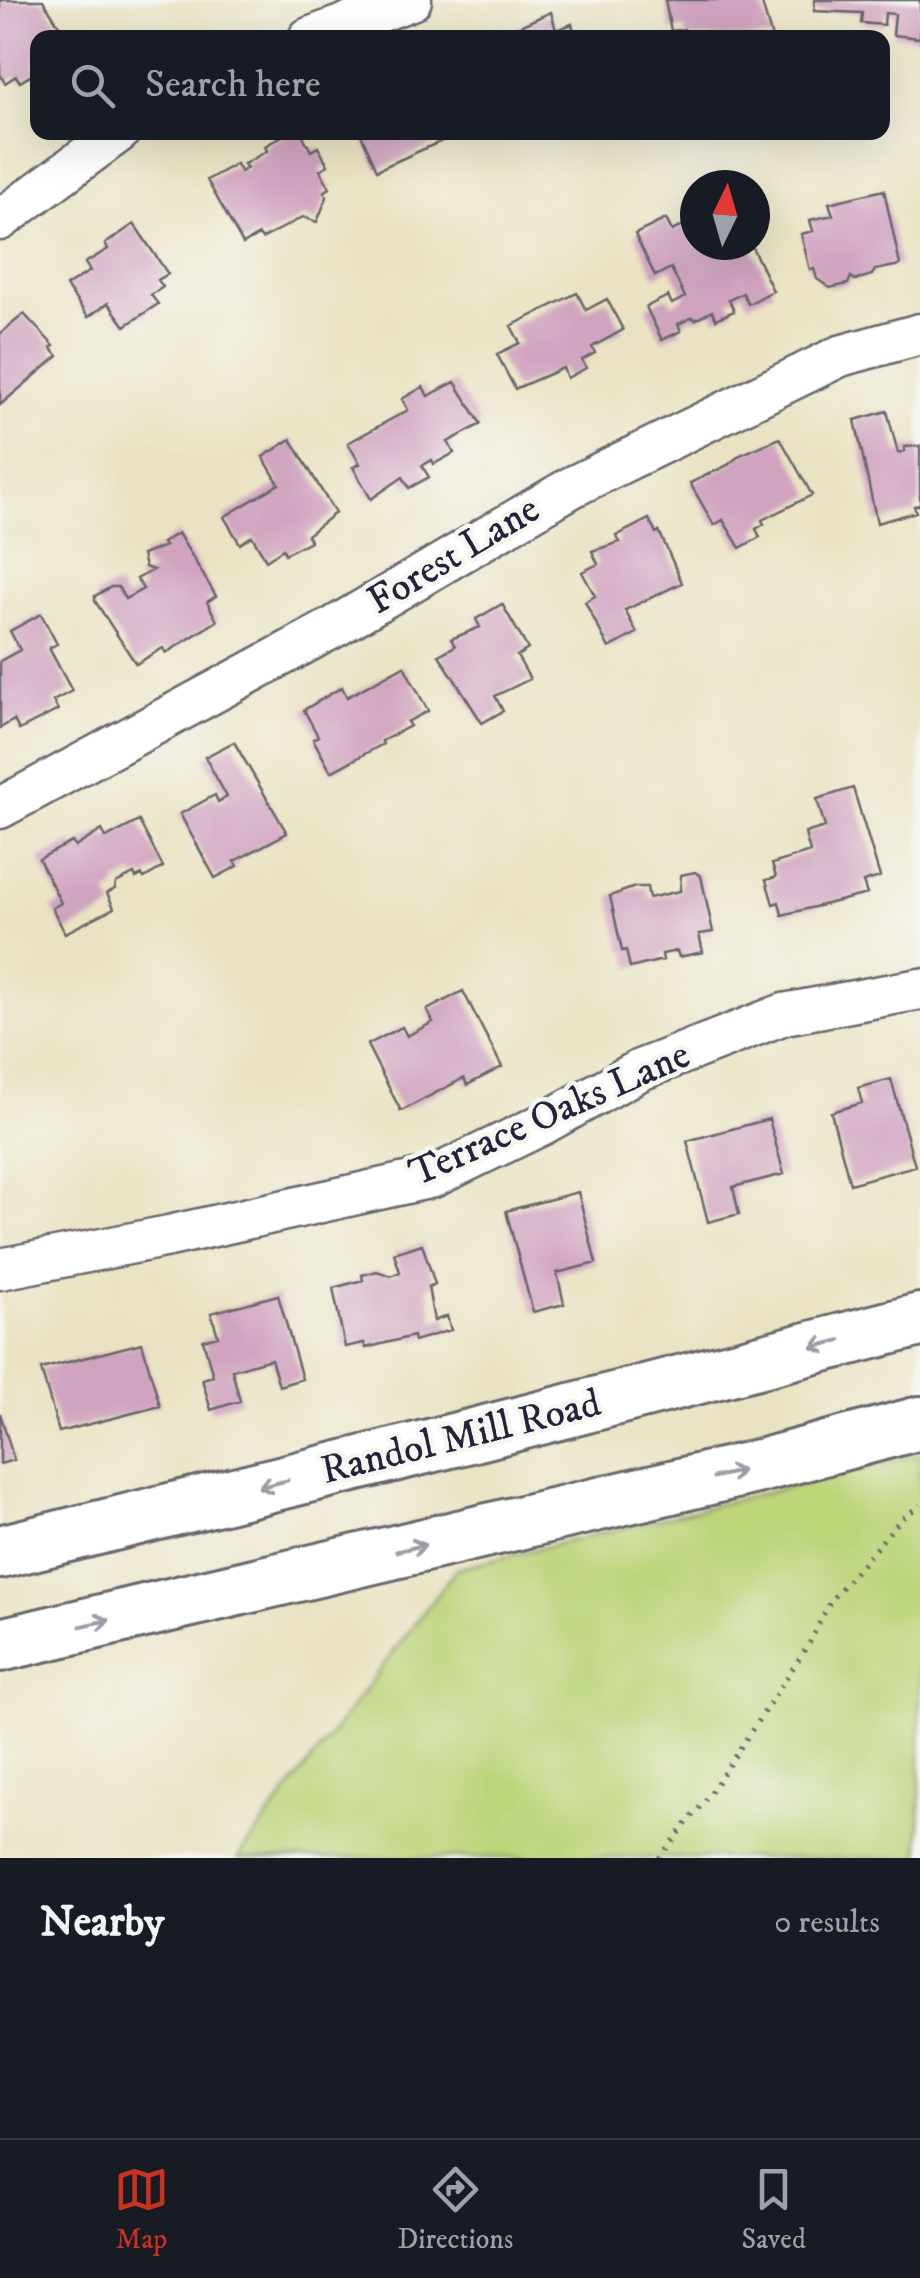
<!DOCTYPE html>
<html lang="en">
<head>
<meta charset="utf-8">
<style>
	:root { --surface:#171b24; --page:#242831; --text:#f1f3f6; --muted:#9ea1a6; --line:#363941; --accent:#c8321e }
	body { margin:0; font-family:"IM FELL DW Pica",serif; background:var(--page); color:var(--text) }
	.compass { position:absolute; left:680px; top:170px; width:90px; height:90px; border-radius:50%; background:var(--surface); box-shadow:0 10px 40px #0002; rotate:5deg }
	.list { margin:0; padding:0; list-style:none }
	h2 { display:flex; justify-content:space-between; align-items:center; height:130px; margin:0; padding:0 40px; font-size:42px }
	h2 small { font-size:32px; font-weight:400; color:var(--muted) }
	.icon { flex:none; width:55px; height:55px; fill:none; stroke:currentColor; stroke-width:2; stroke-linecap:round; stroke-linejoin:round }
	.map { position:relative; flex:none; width:920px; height:1858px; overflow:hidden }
	.search { position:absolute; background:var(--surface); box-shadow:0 10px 40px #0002; left:30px; right:30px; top:30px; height:110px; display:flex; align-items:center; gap:25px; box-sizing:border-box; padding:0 35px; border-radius:20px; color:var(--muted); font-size:38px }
	.sheet { height:280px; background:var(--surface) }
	nav { display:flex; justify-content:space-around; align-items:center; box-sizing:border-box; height:140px; border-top:2px solid var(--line); background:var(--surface); font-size:28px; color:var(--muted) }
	nav a { display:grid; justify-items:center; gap:5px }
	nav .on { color:var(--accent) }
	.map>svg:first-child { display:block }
</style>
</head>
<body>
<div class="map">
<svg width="920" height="1858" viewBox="0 0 920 1858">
	<rect width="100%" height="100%" fill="#f6f6f2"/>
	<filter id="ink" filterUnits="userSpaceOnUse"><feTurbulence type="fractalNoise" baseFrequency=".01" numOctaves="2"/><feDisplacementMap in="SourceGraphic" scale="20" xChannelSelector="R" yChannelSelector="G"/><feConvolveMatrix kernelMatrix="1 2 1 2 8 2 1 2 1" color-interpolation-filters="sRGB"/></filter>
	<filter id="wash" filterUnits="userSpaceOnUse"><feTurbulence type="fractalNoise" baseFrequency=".0048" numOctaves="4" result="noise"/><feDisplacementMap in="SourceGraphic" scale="40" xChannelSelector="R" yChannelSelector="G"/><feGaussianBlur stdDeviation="2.25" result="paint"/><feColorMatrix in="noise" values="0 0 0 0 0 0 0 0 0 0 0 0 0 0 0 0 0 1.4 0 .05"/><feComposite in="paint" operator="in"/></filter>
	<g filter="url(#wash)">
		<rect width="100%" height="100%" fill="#eae3c3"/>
		<path fill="#bdd479" stroke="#707b5a" stroke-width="2.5" d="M 920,1454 L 920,1858 L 238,1858 L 456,1569 Z"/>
		<g id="blocks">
			<path fill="#d0a3bf" d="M 0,0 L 43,0 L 67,38 L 38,38 L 38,60 L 34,63 L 38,71 L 20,82 L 16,76 L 5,83 L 0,74 Z
				M 665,0 L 761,0 L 772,38 L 686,38 L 684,29 L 671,31 Z
				M 815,0 L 920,0 L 920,38 L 893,35 L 895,14 L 885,13 L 884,25 L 861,23 L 862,13 L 814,11 Z
				M 551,12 L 556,30 L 572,24 L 576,38 L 516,38 L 513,29 Z
				M 289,132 L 301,132 L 311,151 L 318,147 L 328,165 L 320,170 L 330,188 L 324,192 L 327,197 L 317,222 L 303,217 L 262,239 L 259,235 L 243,244 L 207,180 L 236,164 L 241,172 L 247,168 L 244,164 L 267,151 L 265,146 Z
				M 360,132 L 452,132 L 453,136 L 377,170 Z
				M 884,190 L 900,265 L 875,270 L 872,275 L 855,280 L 851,277 L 848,284 L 830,288 L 817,279 L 814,269 L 810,270 L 801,234 L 813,231 L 810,220 L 833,215 L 829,203 Z
				M 666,219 L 672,231 L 695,219 L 695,245 L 751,245 L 773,291 L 748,304 L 743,293 L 729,300 L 734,311 L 716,319 L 712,311 L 695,320 L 693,317 L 678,324 L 681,331 L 662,340 L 646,307 L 668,296 L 672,304 L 685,297 L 671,268 L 655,276 L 635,234 Z
				M 134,224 L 168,274 L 158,280 L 163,287 L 151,295 L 158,304 L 125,326 L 108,303 L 88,317 L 66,286 L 90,271 L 85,263 L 108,249 L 105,244 Z
				M 577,293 L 586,310 L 607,299 L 623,330 L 592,347 L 595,353 L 582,360 L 586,368 L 567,378 L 563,368 L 515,389 L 497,354 L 520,343 L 511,326 Z
				M 24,314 L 54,346 L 51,348 L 58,356 L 0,405 L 0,334 Z
				M 455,382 L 481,424 L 448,442 L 454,453 L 434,464 L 432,460 L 422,466 L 429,477 L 409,488 L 403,477 L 371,499 L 353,467 L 360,464 L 348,443 L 408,410 L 402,399 L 423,387 L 428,396 Z
				M 887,411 L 898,453 L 905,451 L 904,447 L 920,446 L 920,505 L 914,506 L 916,512 L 877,523 L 855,420 Z
				M 780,438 L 812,495 L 762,520 L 764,524 L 756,529 L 760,537 L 740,548 L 723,520 L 714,525 L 690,483 L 728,465 L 740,455 Z
				M 291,439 L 335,513 L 307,535 L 310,541 L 285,554 L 283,549 L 266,560 L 252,536 L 240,544 L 224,517 L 279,484 L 263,457 Z
				M 649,519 L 656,533 L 659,531 L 682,583 L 625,610 L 637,633 L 609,648 L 585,602 L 595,596 L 582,572 L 598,564 L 592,551 L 620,542 L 616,536 Z
				M 178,533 L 216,596 L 207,602 L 217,621 L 166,653 L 163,648 L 136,664 L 95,601 L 95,596 L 111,587 L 118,587 L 125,599 L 143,589 L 137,579 L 153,570 L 145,567 L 142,555 L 165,546 L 162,543 Z
				M 502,604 L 528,649 L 517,656 L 530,679 L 495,696 L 503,711 L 482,723 L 439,655 L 455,646 L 451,639 L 480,627 L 476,619 Z
				M 41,614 L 57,644 L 49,648 L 72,691 L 53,701 L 58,710 L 19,730 L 14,720 L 0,728 L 0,661 L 20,650 L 10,631 Z
				M 404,666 L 428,711 L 407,722 L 410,726 L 382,741 L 383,744 L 331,772 L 313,739 L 318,736 L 304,710 L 342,687 L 347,697 Z
				M 234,742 L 287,833 L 235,861 L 238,866 L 215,878 L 180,814 L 215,795 L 218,802 L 227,797 L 205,757 Z
				M 853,788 L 880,877 L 863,882 L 867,894 L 782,915 L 779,902 L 773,904 L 766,880 L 776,877 L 772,864 L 810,852 L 805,833 L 825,827 L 817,799 Z
				M 139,821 L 163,867 L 144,878 L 142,875 L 136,878 L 134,874 L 116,883 L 115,889 L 107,893 L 114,908 L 65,933 L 52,908 L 61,903 L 39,859 L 72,842 L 75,847 L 102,830 L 106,838 Z
				M 695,872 L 701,876 L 713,932 L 699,934 L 703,952 L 679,957 L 677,951 L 662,954 L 663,960 L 630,968 L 626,950 L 622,951 L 610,896 L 635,887 L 647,887 L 649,898 L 680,891 L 681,875 Z
				M 463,991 L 502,1067 L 467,1085 L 464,1078 L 401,1111 L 367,1045 L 402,1027 L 407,1036 L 433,1022 L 427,1010 Z
				M 891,1079 L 915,1166 L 850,1184 L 831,1112 L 862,1103 L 858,1088 Z
				M 769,1119 L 784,1174 L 733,1187 L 739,1214 L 708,1222 L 687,1141 Z
				M 578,1192 L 596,1263 L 557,1273 L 564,1304 L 533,1312 L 506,1211 Z
				M 422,1244 L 435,1284 L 428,1287 L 434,1321 L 447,1316 L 451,1330 L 414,1341 L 413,1336 L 366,1348 L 364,1343 L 345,1347 L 333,1288 L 363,1280 L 362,1275 L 377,1271 L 391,1276 L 400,1272 L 394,1253 Z
				M 278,1295 L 302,1379 L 279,1386 L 271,1359 L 232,1370 L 240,1401 L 211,1410 L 202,1379 L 213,1376 L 203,1340 L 218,1336 L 211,1313 Z
				M 142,1343 L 160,1406 L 59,1432 L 41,1369 Z
				M 0,1413 L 14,1460 L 0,1464 Z"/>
		</g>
	</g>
	<g filter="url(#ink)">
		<use href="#blocks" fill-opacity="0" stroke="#68666b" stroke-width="2.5"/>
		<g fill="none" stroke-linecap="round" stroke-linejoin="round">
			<defs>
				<path id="minor" d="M 309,38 L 411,0
					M 0,220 L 119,132
					M 0,808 L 336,626 L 572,487 L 840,356 L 920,334
					M 0,1269 L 169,1236 L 433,1177 L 541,1125 L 640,1070 L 784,1014 L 920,989"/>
				<path id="major" d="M 0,1552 L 478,1434 L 920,1320
					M 0,1645 L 756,1467 L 920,1423"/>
			</defs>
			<use href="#minor" stroke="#68666b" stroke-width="45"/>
			<use href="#major" stroke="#68666b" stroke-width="58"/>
			<path stroke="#68666b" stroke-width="5" stroke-dasharray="2.5 8" stroke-linecap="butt" d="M 659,1858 L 707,1798 L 809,1644 L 831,1600 L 901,1519 L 920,1505"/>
			<use href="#minor" stroke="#fff" stroke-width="40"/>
			<use href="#major" stroke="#fff" stroke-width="52"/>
		</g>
		<defs><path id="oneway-shaft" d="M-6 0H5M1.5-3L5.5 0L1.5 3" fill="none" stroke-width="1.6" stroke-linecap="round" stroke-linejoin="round" transform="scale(2.5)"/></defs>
		<g stroke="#9c9ca7">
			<use href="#oneway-shaft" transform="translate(826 1344) rotate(165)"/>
			<use href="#oneway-shaft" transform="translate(728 1474) rotate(-13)"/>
			<use href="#oneway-shaft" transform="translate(273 1484) rotate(166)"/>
			<use href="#oneway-shaft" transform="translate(411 1548) rotate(-13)"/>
			<use href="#oneway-shaft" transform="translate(95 1623) rotate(-13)"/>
		</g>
	</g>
	<g text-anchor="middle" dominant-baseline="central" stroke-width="9" stroke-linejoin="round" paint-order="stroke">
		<g font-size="40" fill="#22223b" stroke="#f6f6f2">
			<text transform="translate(454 556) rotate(-31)">Forest Lane</text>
			<text transform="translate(550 1115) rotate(-24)">Terrace Oaks Lane</text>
			<text transform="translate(461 1438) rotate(-14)">Randol Mill Road</text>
		</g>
	</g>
</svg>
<svg class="compass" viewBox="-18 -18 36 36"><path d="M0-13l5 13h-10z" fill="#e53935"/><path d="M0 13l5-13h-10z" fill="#9ea1a6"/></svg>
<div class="search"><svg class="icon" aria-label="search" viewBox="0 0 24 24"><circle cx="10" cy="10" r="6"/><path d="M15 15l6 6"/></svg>Search here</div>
</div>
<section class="sheet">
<h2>Nearby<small>0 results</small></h2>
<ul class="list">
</ul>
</section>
<nav>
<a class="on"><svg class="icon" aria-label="map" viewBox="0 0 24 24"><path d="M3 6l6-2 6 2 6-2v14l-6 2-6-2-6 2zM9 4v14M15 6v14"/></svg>Map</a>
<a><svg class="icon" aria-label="directions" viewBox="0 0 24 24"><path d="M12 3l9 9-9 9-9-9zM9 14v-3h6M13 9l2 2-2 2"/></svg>Directions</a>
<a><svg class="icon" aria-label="saved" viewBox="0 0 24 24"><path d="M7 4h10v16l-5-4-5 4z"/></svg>Saved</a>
</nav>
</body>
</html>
